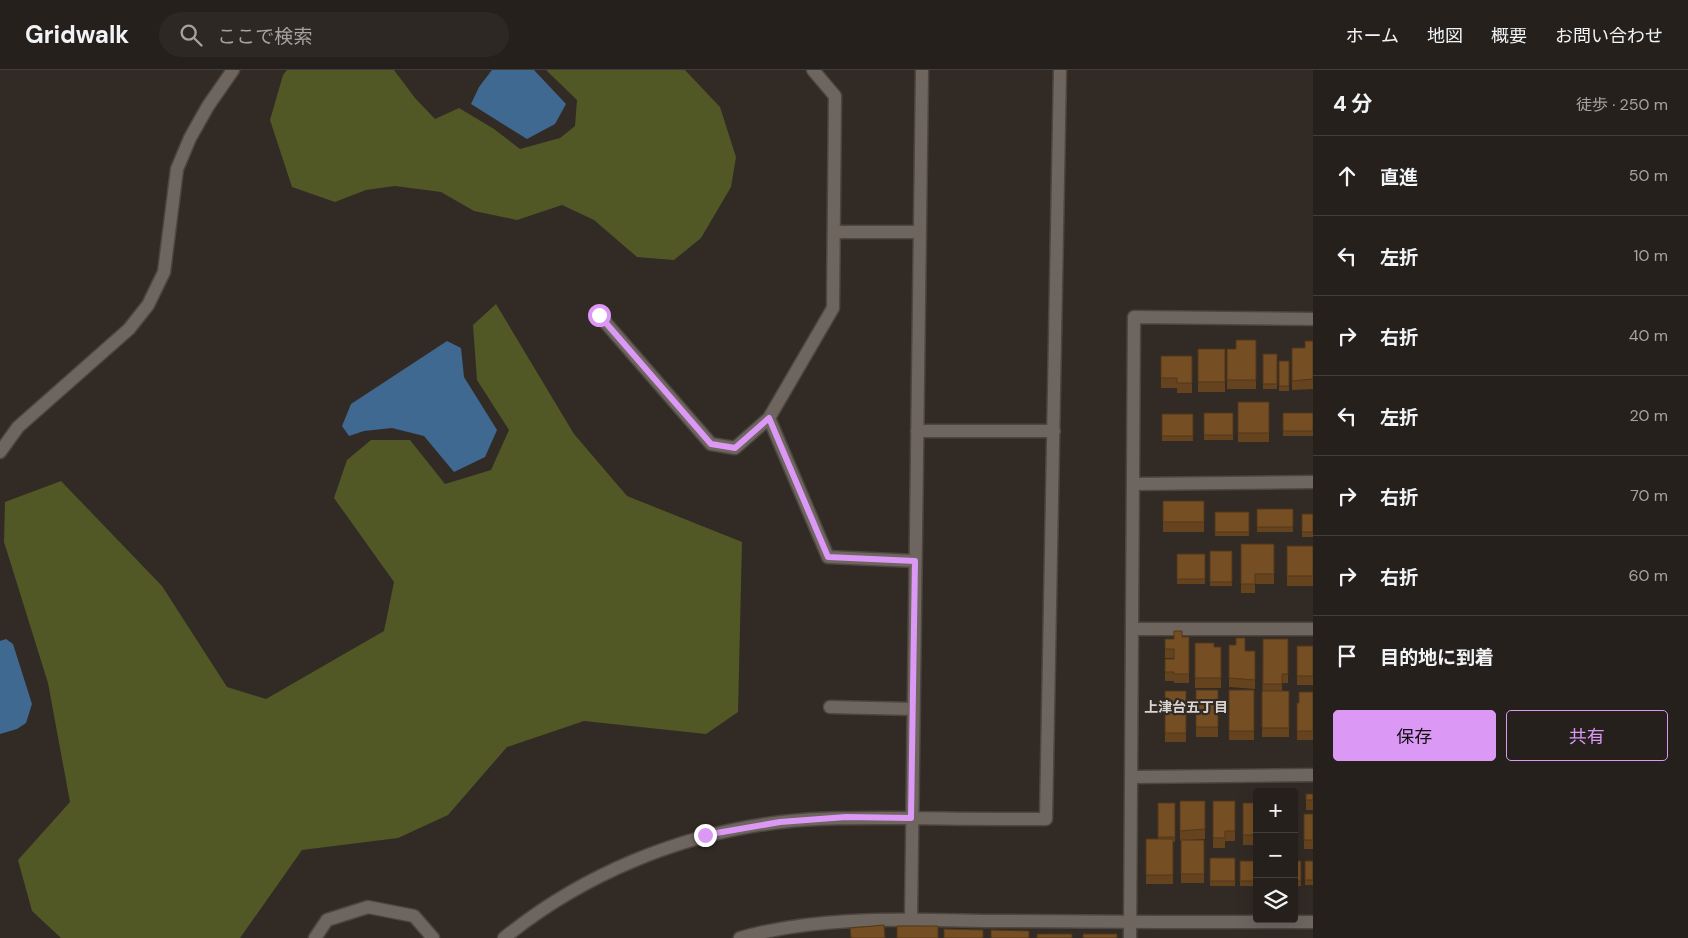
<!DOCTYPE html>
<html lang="ja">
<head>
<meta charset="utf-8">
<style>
	:root { --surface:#26201c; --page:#2e2825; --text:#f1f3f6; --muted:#a4a3a3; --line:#423e3b; --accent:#db99f5 }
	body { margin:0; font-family:"DM Sans","Noto Sans JP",sans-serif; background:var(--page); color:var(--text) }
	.controls { position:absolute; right:15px; bottom:15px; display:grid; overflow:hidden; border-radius:5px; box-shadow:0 5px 20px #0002 }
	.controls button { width:45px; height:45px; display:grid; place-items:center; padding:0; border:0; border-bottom:1px solid var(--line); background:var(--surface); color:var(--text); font:25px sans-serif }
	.stop { position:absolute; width:15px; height:15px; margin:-11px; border:4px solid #db99f5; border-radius:50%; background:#fff }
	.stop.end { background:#db99f5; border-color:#fff; box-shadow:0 1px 5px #0008 }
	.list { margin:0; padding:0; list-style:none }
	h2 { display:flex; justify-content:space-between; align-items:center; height:65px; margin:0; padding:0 20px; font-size:21px }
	h2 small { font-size:16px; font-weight:400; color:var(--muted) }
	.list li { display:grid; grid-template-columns:32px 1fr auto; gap:15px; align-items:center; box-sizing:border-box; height:80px; padding:0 20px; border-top:1px solid var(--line) }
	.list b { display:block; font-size:19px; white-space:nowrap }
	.list em { font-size:16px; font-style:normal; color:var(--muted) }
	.actions { display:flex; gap:10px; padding:15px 20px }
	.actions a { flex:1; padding:11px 0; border:1px solid var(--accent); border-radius:5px; text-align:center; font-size:18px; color:var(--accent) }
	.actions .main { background:var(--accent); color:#111 }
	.icon { flex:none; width:28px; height:28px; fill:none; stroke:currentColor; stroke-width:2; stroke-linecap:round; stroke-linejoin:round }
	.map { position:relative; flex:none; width:1313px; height:868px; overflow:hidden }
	header { display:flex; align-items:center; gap:30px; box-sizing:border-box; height:70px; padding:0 25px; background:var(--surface); border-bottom:1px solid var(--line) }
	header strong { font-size:24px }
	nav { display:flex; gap:28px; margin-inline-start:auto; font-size:18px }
	.search { width:350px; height:45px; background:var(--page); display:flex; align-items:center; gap:12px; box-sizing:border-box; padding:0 18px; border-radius:28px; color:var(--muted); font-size:19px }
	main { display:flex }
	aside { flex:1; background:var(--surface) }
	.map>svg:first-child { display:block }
</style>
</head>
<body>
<header>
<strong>Gridwalk</strong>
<div class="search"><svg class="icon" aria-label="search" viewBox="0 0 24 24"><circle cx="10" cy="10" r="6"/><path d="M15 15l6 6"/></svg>ここで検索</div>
<nav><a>ホーム</a><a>地図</a><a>概要</a><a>お問い合わせ</a></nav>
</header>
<main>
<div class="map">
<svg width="1313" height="868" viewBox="0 0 1313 868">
	<rect width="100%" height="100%" fill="#322a25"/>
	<path fill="#515826" d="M 287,0 L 394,0 L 415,28 L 435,49 L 459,38 L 494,59 L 520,79 L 560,68 L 575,56 L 577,30 L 546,0 L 685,0 L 720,37 L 736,87 L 731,117 L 701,168 L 674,190 L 637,187 L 594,150 L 562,135 L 517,150 L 474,141 L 441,122 L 395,116 L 366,120 L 335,132 L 292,117 L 270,50 L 283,5 Z
		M 496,234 L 574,364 L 627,426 L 742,472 L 738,642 L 706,664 L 584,651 L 507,677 L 448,745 L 398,768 L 302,780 L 240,868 L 61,868 L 32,841 L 18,790 L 70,732 L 48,613 L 4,472 L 5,432 L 61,411 L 162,516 L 227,617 L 266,629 L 384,561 L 394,512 L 334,428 L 347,390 L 371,370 L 410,370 L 445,414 L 491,400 L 509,360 L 477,310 L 473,255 Z"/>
	<path fill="#3f6990" d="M 492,0 L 534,0 L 566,34 L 555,54 L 527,69 L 471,34 L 479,17 Z
		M 447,271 L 461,278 L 464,307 L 497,360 L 485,387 L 454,402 L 424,366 L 392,358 L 364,361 L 349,366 L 342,356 L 351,334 Z
		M 6,569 L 13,574 L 32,634 L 26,653 L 17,659 L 0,664 L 0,571 Z"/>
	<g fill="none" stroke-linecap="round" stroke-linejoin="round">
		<defs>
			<path id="street" d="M 813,0 L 835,26 L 833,238 L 769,348 L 828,487 L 915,491
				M 834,162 L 920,162
				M 599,245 L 711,374 L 735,378 L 769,348
				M 917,361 L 1054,361
				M 0,382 L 18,357 L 129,259 L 148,235 L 164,202 L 177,99 L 190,68 L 208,36 L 233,0
				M 1134,414 L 1313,412
				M 1133,559 L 1313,559
				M 830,637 L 913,639
				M 1132,707 L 1313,705
				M 911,850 L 922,0
				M 315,868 L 327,850 L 368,837 L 414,846 L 433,868
				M 504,868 C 583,804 680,764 781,752 C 825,747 869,748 913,748 C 958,749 1002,749 1046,749 L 1060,0
				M 1130,868 L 1134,247 L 1313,249"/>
			<path id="secondary" d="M 740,868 C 824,844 914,850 999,851 C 1104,852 1208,852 1313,852"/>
		</defs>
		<use href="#street" stroke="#4c4540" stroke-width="15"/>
		<use href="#secondary" stroke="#4c4540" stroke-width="15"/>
		<use href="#street" stroke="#6e655f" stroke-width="12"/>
		<use href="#secondary" stroke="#6e655f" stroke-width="12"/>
	</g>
	<path fill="#65431e" d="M 1256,270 L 1256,319 L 1227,319 L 1227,279 L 1236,279 Z
		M 1313,271 L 1313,319 L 1292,320 L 1292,278 L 1305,278 Z
		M 1198,279 L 1225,279 L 1225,322 L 1198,322 Z
		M 1263,284 L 1277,284 L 1277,319 L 1263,319 Z
		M 1161,286 L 1192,286 L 1192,323 L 1177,323 L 1177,318 L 1161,318 Z
		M 1279,291 L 1289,291 L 1289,321 L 1279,321 Z
		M 1238,332 L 1269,332 L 1269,372 L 1238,372 Z
		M 1204,343 L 1233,343 L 1233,370 L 1204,370 Z
		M 1283,343 L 1313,343 L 1313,366 L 1283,366 Z
		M 1162,344 L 1193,344 L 1193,371 L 1162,371 Z
		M 1163,431 L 1204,431 L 1204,462 L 1163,462 Z
		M 1257,439 L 1293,439 L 1293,462 L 1257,462 Z
		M 1215,442 L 1249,442 L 1249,466 L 1215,466 Z
		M 1302,444 L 1313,444 L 1313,467 L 1302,467 Z
		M 1241,474 L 1274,474 L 1274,514 L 1255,514 L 1255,523 L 1241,523 Z
		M 1287,476 L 1313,476 L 1313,516 L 1287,516 Z
		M 1210,481 L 1232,481 L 1232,516 L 1210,516 Z
		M 1177,484 L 1205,484 L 1205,514 L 1177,514 Z
		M 1182,567 L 1189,567 L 1189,613 L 1174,613 L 1174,611 L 1165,611 L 1165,589 L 1174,589 L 1174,588 L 1165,588 L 1165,569 L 1174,569 Z
		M 1263,569 L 1288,569 L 1288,613 L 1282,613 L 1282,621 L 1289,621 L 1289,667 L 1262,667 Z
		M 1195,573 L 1214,577 L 1221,577 L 1221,618 L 1195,618 Z
		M 1229,575 L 1245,581 L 1255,581 L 1255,619 L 1229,617 Z
		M 1297,576 L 1313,576 L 1313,615 L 1297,615 Z
		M 1196,620 L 1218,620 L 1218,667 L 1196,667 Z
		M 1229,620 L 1254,620 L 1254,670 L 1229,670 Z
		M 1165,621 L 1186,621 L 1186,672 L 1165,672 Z
		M 1313,622 L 1313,670 L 1297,670 L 1297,633 L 1299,633 Z
		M 1306,724 L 1313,724 L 1313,740 L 1306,740 Z
		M 1180,731 L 1205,731 L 1205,769 L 1189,770 L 1204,770 L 1204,813 L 1181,813 L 1181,771 L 1180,771 Z
		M 1213,731 L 1235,731 L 1235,771 L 1225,771 L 1225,778 L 1213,778 Z
		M 1294,732 L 1296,732 L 1296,773 L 1294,773 Z
		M 1158,733 L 1175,733 L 1175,772 L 1173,772 L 1173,814 L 1146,814 L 1146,769 L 1158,769 Z
		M 1243,733 L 1257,733 L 1257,775 L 1243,775 Z
		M 1304,744 L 1313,744 L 1313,779 L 1304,779 Z
		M 1210,788 L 1235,788 L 1235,816 L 1210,816 Z
		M 1240,791 L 1257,791 L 1257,816 L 1240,816 Z
		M 1294,791 L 1301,791 L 1301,816 L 1294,816 Z
		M 1305,791 L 1313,791 L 1313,815 L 1305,815 Z"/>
	<path fill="#754e23" stroke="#523718" d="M 1236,270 L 1256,270 L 1256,310 L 1227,310 L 1227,279 L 1236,279 Z
		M 1305,271 L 1313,271 L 1313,309 L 1292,311 L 1292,278 L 1305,278 Z
		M 1198,279 L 1225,279 L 1225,312 L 1198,312 Z
		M 1263,284 L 1277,284 L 1277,314 L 1263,314 Z
		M 1161,286 L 1192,286 L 1192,313 L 1177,313 L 1177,308 L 1161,308 Z
		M 1279,291 L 1289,291 L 1289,316 L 1279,316 Z
		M 1238,332 L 1269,332 L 1269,363 L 1238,363 Z
		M 1204,343 L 1233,343 L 1233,365 L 1204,365 Z
		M 1283,343 L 1313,343 L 1313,361 L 1283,361 Z
		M 1162,344 L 1193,344 L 1193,366 L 1162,366 Z
		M 1163,431 L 1204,431 L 1204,452 L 1163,452 Z
		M 1257,439 L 1293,439 L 1293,457 L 1257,457 Z
		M 1215,442 L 1249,442 L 1249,462 L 1215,462 Z
		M 1302,444 L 1313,444 L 1313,462 L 1302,462 Z
		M 1241,474 L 1274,474 L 1274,504 L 1255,504 L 1255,514 L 1241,514 Z
		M 1287,476 L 1313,476 L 1313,506 L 1287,506 Z
		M 1210,481 L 1232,481 L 1232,512 L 1210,512 Z
		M 1177,484 L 1205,484 L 1205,509 L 1177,509 Z
		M 1174,561 L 1182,561 L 1182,567 L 1189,567 L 1189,604 L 1174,604 L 1174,602 L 1165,602 L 1165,589 L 1174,589 L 1174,579 L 1165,579 L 1165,569 L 1174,569 Z
		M 1236,568 L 1245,568 L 1245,581 L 1255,581 L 1255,610 L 1229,608 L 1229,575 L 1236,575 Z
		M 1263,569 L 1288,569 L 1288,604 L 1282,604 L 1282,614 L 1263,614 Z
		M 1195,573 L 1214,573 L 1214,577 L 1221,577 L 1221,608 L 1195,608 Z
		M 1297,576 L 1313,576 L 1313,606 L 1297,606 Z
		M 1196,620 L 1218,620 L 1218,657 L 1196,657 Z
		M 1229,620 L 1254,620 L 1254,661 L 1229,661 Z
		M 1165,621 L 1186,621 L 1186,663 L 1165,663 Z
		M 1262,621 L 1289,621 L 1289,658 L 1262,658 Z
		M 1299,622 L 1313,622 L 1313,661 L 1297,661 L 1297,633 L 1299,633 Z
		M 1306,724 L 1313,724 L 1313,730 L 1306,730 Z
		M 1180,731 L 1205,731 L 1205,759 L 1180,761 Z
		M 1213,731 L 1235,731 L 1235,761 L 1225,761 L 1225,768 L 1213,768 Z
		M 1294,732 L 1296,732 L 1296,763 L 1294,763 Z
		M 1158,733 L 1175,733 L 1175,767 L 1158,767 Z
		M 1243,733 L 1257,733 L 1257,765 L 1243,765 Z
		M 1304,744 L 1313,744 L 1313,770 L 1304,770 Z
		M 1146,769 L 1173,769 L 1173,805 L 1146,805 Z
		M 1181,770 L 1204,770 L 1204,804 L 1181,804 Z
		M 1210,788 L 1235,788 L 1235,811 L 1210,811 Z
		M 1240,791 L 1257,791 L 1257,811 L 1240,811 Z
		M 1294,791 L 1301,791 L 1301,811 L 1294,811 Z
		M 1305,791 L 1313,791 L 1313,810 L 1305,810 Z
		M 884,855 L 885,868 L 851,868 L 850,858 Z
		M 897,856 L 938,856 L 938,868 L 897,868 Z
		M 944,859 L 983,860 L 983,868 L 944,868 Z
		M 991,860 L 1029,861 L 1029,868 L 991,868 Z
		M 1037,864 L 1072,864 L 1072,868 L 1037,868 Z
		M 1083,864 L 1117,864 L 1117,868 L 1083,868 Z"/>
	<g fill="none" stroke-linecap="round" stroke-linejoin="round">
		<path stroke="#db99f5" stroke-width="6" d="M 599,245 L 711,374 L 735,378 L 769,348 L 828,487 L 915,491 L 911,748 L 846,747 L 780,752 L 705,765"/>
	</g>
	<g text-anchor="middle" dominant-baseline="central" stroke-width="4.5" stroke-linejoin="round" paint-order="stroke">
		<g font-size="14" font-weight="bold" fill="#d9d4d0" stroke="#322a25">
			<text x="1186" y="637">上津台五丁目</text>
		</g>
	</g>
</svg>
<div class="controls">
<button>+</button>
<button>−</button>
<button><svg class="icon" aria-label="layers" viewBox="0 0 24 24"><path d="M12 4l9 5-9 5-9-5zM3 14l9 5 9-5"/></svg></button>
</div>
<div class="stop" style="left:599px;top:245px"></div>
<div class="stop end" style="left:705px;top:765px"></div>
</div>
<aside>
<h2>4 分<small>徒歩 · 250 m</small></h2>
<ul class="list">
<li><svg class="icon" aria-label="ahead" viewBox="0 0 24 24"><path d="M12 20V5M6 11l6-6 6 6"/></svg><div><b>直進</b></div><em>50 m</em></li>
<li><svg class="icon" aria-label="left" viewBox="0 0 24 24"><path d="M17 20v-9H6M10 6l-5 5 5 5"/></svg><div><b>左折</b></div><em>10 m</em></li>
<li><svg class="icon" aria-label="right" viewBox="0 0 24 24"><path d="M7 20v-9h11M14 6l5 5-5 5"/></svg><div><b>右折</b></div><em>40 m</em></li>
<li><svg class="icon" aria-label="left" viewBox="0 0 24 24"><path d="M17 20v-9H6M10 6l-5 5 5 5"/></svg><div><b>左折</b></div><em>20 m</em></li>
<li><svg class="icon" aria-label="right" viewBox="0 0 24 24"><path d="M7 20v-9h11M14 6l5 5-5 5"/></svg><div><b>右折</b></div><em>70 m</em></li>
<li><svg class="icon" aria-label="right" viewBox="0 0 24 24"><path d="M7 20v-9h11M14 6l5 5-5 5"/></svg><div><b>右折</b></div><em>60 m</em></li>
<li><svg class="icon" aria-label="arrive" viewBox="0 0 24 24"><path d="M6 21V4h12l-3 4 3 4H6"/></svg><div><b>目的地に到着</b></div></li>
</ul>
<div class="actions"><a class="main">保存</a><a>共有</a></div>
</aside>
</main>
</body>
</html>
